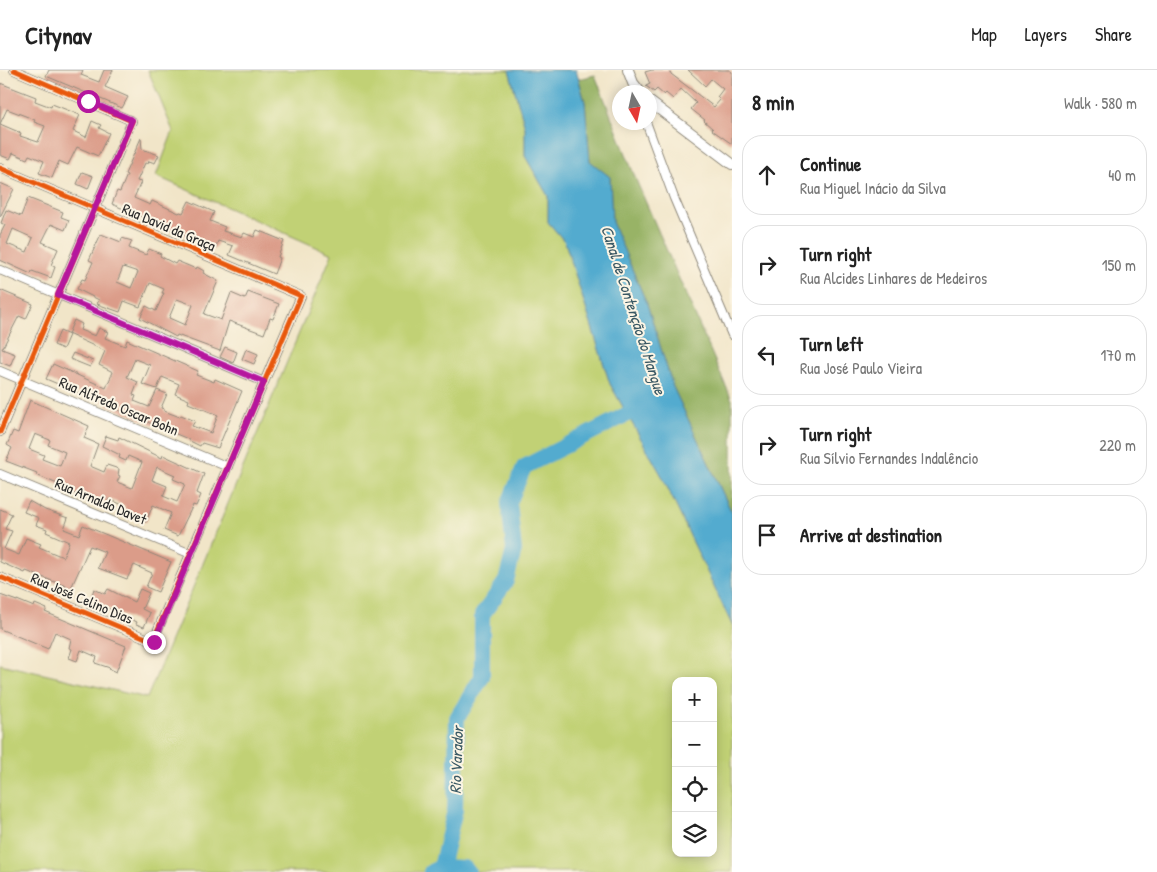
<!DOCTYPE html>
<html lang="en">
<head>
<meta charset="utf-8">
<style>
	:root { --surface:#fff; --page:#f6f6f6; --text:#222; --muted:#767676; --line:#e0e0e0 }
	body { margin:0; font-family:"Patrick Hand",sans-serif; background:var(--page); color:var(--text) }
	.controls { position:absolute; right:15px; bottom:15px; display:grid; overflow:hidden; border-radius:10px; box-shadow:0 2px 12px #0003 }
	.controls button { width:45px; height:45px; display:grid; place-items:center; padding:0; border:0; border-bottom:1px solid var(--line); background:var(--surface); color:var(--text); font:25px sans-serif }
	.compass { position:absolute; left:612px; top:15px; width:45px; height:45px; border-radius:50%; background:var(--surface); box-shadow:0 2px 12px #0003; rotate:171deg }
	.stop { position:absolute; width:15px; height:15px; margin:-11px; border:4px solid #b5179e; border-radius:50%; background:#fff }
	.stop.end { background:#b5179e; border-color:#fff; box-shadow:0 1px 5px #0008 }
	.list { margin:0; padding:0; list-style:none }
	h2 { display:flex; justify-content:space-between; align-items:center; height:65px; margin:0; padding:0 20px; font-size:21px }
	h2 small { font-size:16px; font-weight:400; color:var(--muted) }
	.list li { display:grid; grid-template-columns:32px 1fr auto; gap:15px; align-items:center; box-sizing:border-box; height:80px; margin:0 10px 10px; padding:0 10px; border:1px solid var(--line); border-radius:20px }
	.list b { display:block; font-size:19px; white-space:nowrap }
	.list p { margin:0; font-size:16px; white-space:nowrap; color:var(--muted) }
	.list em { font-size:16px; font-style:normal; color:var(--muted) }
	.icon { flex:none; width:28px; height:28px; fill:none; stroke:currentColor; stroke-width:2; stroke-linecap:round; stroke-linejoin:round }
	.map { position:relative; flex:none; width:732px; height:802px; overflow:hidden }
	header { display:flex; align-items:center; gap:30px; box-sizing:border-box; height:70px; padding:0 25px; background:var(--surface); border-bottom:1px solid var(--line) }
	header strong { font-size:24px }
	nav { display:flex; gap:28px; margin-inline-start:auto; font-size:18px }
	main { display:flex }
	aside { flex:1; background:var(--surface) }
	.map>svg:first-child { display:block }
</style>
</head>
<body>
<header>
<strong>Citynav</strong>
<nav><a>Map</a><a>Layers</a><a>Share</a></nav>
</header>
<main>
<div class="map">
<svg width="732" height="802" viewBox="0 0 732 802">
	<rect width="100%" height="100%" fill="#fcf5e5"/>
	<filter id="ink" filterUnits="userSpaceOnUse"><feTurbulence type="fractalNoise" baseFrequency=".02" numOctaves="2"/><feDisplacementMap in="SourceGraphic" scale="10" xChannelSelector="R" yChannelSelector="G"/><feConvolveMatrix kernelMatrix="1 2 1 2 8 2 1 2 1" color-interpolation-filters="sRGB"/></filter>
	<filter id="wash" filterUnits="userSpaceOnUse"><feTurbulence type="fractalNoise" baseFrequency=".0096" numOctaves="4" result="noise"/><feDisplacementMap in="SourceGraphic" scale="20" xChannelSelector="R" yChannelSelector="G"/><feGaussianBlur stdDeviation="1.12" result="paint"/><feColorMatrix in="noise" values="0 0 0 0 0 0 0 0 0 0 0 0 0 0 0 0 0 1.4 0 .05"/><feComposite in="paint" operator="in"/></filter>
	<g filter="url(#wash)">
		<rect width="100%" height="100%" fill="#f1e5c8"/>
		<path fill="#c1d174" stroke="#767e50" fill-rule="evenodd" d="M 148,0 L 509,0 L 525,57 L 525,86 L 548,126 L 548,152 L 565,172 L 610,314 L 662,406 L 732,555 L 732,802 L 0,802 L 0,594 L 147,628 L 332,184 L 156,106 L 173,61 ZM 676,611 L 713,611 L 713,783 L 676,783 Z"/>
		<path fill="#98b366" stroke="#626f48" d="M 595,5 L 637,112 L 732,330 L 732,443 L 673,317 L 647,234 L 612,152 L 610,107 L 590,92 L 585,32 L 579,9 Z"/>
		<path fill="#52abcf" stroke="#3e6b7d" d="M 509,0 L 576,0 L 585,32 L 590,91 L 610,107 L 612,152 L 647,234 L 673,317 L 732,443 L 732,555 L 662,406 L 610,314 L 565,172 L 548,152 L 548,126 L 525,86 L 525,57 Z"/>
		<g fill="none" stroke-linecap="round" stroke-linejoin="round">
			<path stroke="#52abcf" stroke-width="16" d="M 441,797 L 464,798 L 468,802
				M 431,802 L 441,797 L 455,740 L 457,648 L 482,607 L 482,545 L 506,511 L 514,480 L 509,433 L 524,397 L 647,334"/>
		</g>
		<g id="blocks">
			<path fill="#db9c89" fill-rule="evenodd" d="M 49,0 L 83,0 L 81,5 L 99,12 L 104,0 L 113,0 L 105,17 L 128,27 L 122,38 L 46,6 Z
				M 652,0 L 670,0 L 671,4 L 714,37 L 720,30 L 717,27 L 723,19 L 711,9 L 705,16 L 688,0 L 729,0 L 732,2 L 732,74 L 712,60 L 713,59 L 704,51 L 705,50 L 691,39 L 696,33 L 681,19 L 673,29 L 666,23 L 664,25 L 657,19 L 654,22 L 646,16 L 650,14 L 645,2 Z
				M 0,13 L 36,27 L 35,31 L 51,37 L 52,34 L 80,45 L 73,61 L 86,67 L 92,51 L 101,55 L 99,58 L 109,63 L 98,86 L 77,77 L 68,95 L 59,91 L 52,108 L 39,103 L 44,91 L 29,85 L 27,89 L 13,83 L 10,89 L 0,85 ZM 7,39 L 28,47 L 35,50 L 34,52 L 45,56 L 38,72 L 20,66 L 21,63 L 0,54 Z
				M 141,68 L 142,79 L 159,85 L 155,93 L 149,91 L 148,94 L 145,93 L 137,111 L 141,112 L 134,128 L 150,135 L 152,131 L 179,143 L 180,142 L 183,143 L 189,131 L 214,142 L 210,151 L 225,157 L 223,161 L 242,167 L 244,163 L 254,167 L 257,160 L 284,171 L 278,187 L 280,188 L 274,204 L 229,185 L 233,176 L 218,171 L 215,179 L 112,134 L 117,121 L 120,122 L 127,105 L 125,104 Z
				M 82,102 L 93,106 L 88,119 L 77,114 Z
				M 0,113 L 14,119 L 0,147 Z
				M 28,128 L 63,142 L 61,147 L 69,150 L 65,160 L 51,154 L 42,172 L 58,179 L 51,195 L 55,197 L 51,208 L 32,201 L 31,204 L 0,190 L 0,165 L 5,155 L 1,153 L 6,140 L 21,146 ZM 13,159 L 33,168 L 27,182 L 7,174 Z
				M 101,164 L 121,172 L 122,168 L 132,171 L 129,178 L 146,185 L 149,179 L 161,184 L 160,186 L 175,194 L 177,191 L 196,199 L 197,197 L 204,201 L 203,203 L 218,211 L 204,244 L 221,250 L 231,223 L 245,229 L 248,222 L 279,234 L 273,249 L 270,248 L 264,264 L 229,251 L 220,281 L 177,265 L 176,267 L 140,248 L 146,236 L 156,241 L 164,223 L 162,223 L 164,219 L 150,213 L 140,237 L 124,231 L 120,242 L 97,234 L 99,230 L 77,219 L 82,209 L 85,210 L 93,192 L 89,190 ZM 123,197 L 138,202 L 131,218 L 117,212 ZM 177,229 L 193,235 L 185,255 L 169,248 Z
				M 0,220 L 33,234 L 26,249 L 19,246 L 2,279 L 15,284 L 10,296 L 0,292 Z
				M 74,250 L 82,254 L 80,260 L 95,266 L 99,258 L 108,262 L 105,268 L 125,276 L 127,270 L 198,301 L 196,305 L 214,312 L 215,309 L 242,321 L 218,378 L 202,373 L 200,376 L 188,370 L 188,369 L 107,335 L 107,334 L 104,332 L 85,323 L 84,325 L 46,309 L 53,294 L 106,318 L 113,302 L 99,295 L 105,281 L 68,264 ZM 135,289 L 150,295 L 142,314 L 157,319 L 162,307 L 179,314 L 175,324 L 189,330 L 188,333 L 218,345 L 211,363 L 192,356 L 195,351 L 181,345 L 180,347 L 164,341 L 164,339 L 161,338 L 167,324 L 157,320 L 149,337 L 134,331 L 136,326 L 133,325 L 138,312 L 127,307 Z
				M 60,261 L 69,265 L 63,279 L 54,275 Z
				M 225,277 L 237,282 L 233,293 L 220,287 Z
				M 246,279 L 258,284 L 254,294 L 242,289 Z
				M 73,283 L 93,291 L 90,297 L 70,289 Z
				M 30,330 L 89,356 L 84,368 L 98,374 L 90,396 L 104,402 L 107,395 L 119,399 L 118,405 L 120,406 L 117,412 L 132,418 L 142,392 L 128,386 L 126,391 L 119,388 L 120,385 L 102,376 L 106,366 L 118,370 L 119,367 L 162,388 L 163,385 L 204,404 L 197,423 L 201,425 L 196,436 L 193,435 L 178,466 L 164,460 L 171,443 L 153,435 L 146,452 L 123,443 L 125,436 L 109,429 L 106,436 L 77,425 L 66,420 L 67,418 L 36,405 L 37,403 L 6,391 L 12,378 L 7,375 L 13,361 L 18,363 ZM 35,364 L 50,370 L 48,375 L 65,382 L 60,396 L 42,389 L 44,385 L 29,379 ZM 157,397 L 175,405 L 173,409 L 185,414 L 177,432 L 163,426 L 167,416 L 152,410 Z
				M 29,431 L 45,440 L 68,448 L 64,459 L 79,465 L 83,455 L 171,492 L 158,522 L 146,517 L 152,503 L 134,495 L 127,509 L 98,498 L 105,482 L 90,476 L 71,518 L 26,501 L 25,503 L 0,492 L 0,439 L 12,444 L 5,459 L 12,461 L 4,479 L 19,485 L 26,468 L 41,474 L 39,477 L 63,487 L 69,472 L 46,462 L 47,459 L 36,455 L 39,448 L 24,442 Z
				M 94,519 L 105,524 L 108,519 L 134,532 L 140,519 L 149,523 L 142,539 L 150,543 L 144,557 L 136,554 L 137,552 L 90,530 Z
				M 0,525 L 17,531 L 17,530 L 34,537 L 35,534 L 47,539 L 45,542 L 126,576 L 116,602 L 109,599 L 110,598 L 95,593 L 97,587 L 81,580 L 77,591 L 69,588 L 72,579 L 69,578 L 71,569 L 55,562 L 48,579 L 0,559 Z"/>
		</g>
	</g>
	<g filter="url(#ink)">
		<use href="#blocks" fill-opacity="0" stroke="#8e887a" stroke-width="1"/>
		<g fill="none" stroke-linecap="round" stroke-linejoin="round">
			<defs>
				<path id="minor" d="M 646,52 L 674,128 L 732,265
					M 0,98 L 301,226 L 153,571 L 0,507
					M 0,200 L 264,312
					M 0,301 L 228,397
					M 0,362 L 132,51 L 14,0
					M 0,404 L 191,484"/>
				<path id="tertiary" d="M 628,0 L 633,13 L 640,22
					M 650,32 L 732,94"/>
			</defs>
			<use href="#minor" stroke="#8e887a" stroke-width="10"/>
			<use href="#tertiary" stroke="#8e887a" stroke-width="12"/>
			<use href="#minor" stroke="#fff" stroke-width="8"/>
			<use href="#tertiary" stroke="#fff" stroke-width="10"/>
			<defs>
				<path id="cycleway" d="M 0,98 L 301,226 L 153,571 L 0,507
					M 0,362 L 132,51 L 14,0"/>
			</defs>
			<use href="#cycleway" stroke="#fcf5e5" stroke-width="8"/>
			<use href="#cycleway" stroke="#e8590c" stroke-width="5"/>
		</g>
	</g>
	<g fill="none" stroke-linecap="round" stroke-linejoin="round" filter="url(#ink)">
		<path stroke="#b5179e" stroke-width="6" d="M 88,31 L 132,50 L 58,225 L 264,312 L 154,572"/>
	</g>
	<g text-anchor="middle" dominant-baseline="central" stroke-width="4" stroke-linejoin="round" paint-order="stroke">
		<g font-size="15" fill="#2b2b2b" stroke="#fcf5e5">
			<text transform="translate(169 157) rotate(23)">Rua David da Graça</text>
			<text transform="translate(119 336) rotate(23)">Rua Alfredo Oscar Bohn</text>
			<text transform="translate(101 431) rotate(23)">Rua Arnaldo Davet</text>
			<text transform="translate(82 528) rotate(23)">Rua José Celino Dias</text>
		</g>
		<g font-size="16" font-style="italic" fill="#395864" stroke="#fcf5e5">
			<text transform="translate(634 240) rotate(72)">Canal de Contenção do Mangue</text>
			<text transform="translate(456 690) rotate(-88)">Rio Varador</text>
		</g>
	</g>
</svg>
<div class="controls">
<button>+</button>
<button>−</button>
<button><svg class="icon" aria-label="locate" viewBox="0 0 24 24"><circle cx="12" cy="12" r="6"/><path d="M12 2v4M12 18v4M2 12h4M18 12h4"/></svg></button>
<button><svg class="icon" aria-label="layers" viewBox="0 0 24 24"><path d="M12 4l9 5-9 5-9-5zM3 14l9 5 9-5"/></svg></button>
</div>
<svg class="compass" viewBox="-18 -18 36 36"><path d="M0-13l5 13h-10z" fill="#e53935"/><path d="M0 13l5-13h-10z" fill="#767676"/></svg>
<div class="stop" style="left:88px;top:31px"></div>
<div class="stop end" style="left:154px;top:572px"></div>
</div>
<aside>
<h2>8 min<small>Walk · 580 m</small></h2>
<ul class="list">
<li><svg class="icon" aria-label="ahead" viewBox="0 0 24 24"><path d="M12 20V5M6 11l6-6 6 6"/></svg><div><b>Continue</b><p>Rua Miguel Inácio da Silva</p></div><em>40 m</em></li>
<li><svg class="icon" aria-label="right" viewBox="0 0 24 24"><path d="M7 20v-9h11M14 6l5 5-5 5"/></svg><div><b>Turn right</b><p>Rua Alcides Linhares de Medeiros</p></div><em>150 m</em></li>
<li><svg class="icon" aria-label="left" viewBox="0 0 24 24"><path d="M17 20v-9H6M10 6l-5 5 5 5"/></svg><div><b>Turn left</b><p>Rua José Paulo Vieira</p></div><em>170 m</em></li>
<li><svg class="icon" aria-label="right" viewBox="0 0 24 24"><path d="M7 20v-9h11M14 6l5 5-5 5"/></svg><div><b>Turn right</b><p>Rua Sílvio Fernandes Indalêncio</p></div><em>220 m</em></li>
<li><svg class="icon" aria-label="arrive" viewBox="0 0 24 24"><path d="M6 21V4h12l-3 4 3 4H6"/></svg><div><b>Arrive at destination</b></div></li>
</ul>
</aside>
</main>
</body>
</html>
